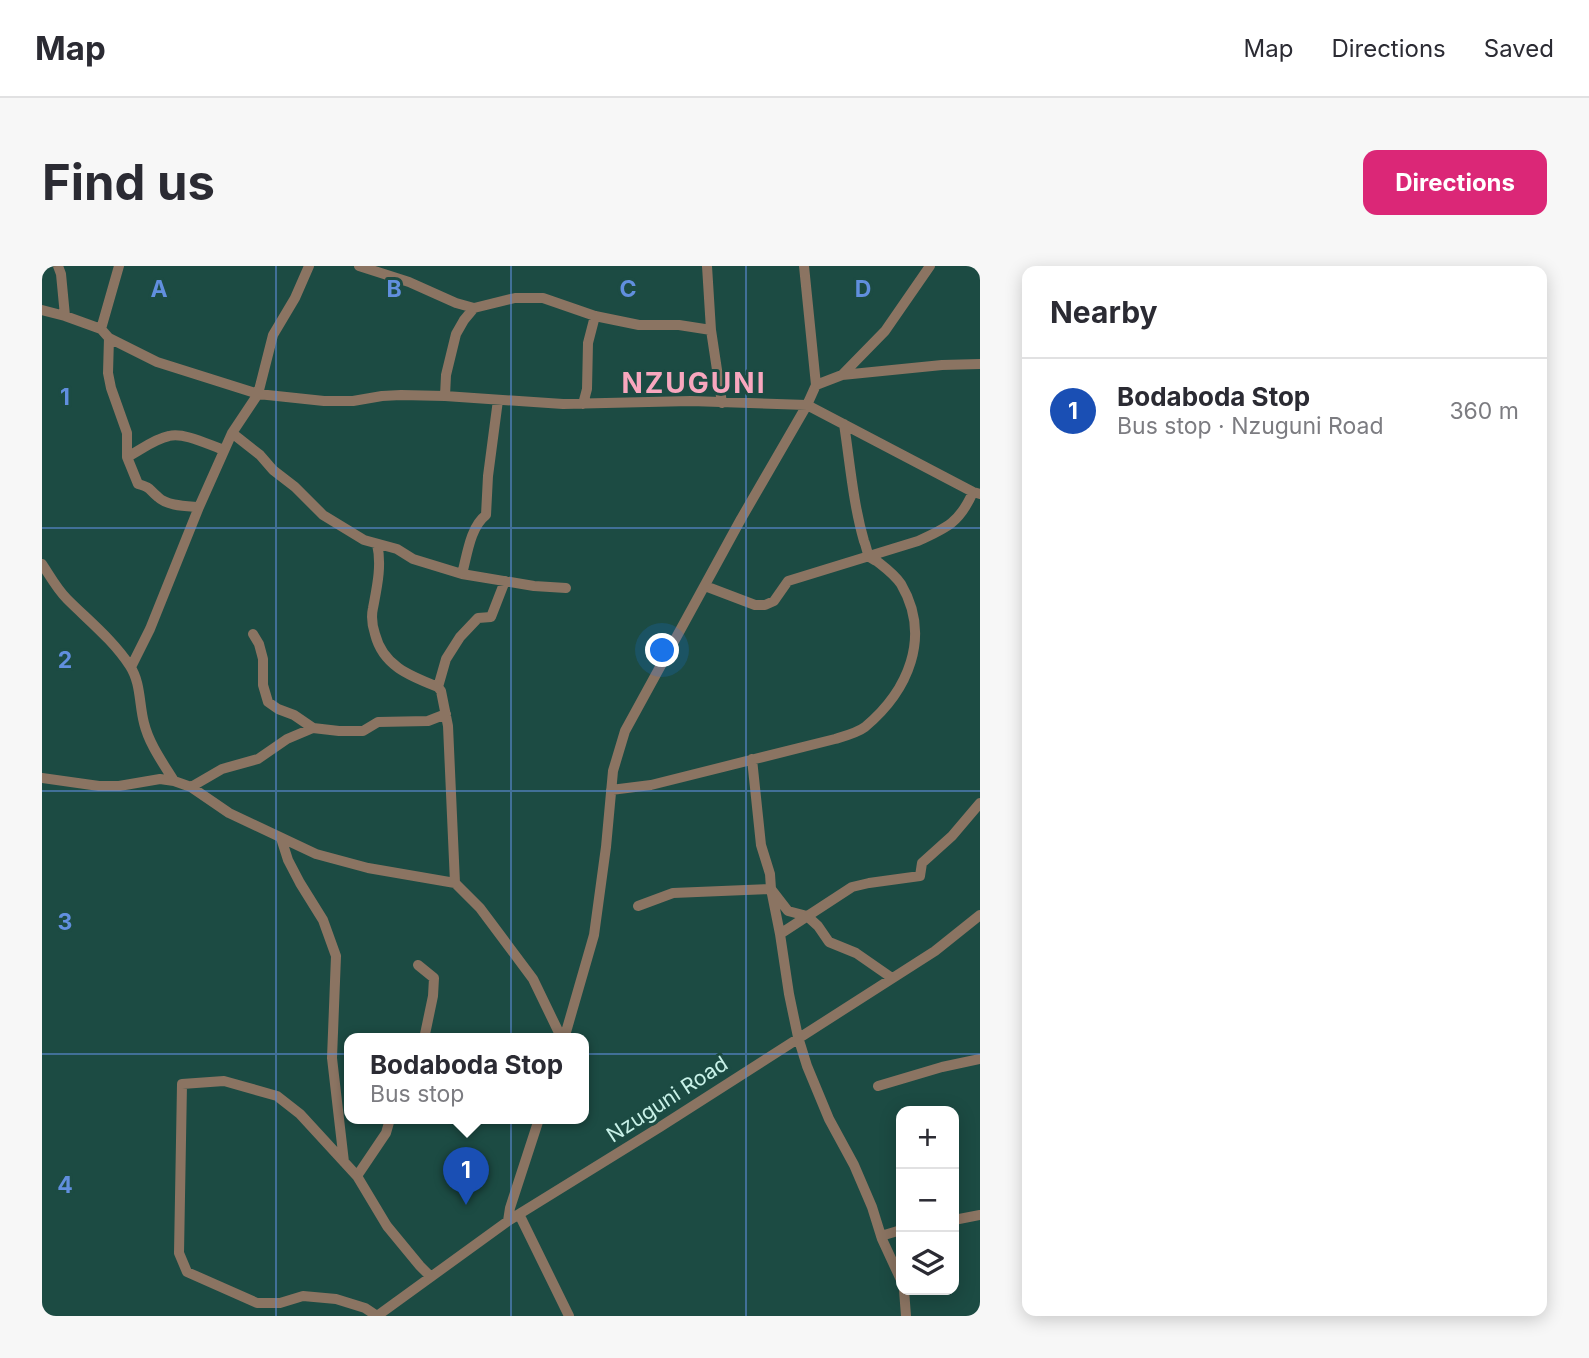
<!DOCTYPE html>
<html lang="en">
<head>
<meta charset="utf-8">
<style>
	:root { --surface:#fff; --page:#f7f7f7; --text:#2b2b33; --muted:#7c7c81; --line:#e1e1e2; --accent:#db2777 }
	body { margin:0; font-family:Inter,sans-serif; background:var(--page); color:var(--text) }
	.controls { position:absolute; right:21px; bottom:21px; display:grid; overflow:hidden; border-radius:14px; box-shadow:0 4px 18px #0003 }
	.controls button { width:63px; height:63px; display:grid; place-items:center; padding:0; border:0; border-bottom:2px solid var(--line); background:var(--surface); color:var(--text); font:35px sans-serif }
	.you { position:absolute; left:621px; top:385px; width:24px; height:24px; margin:-18px; border:5px solid #fff; border-radius:50%; background:#1a73e8; box-shadow:0 0 0 10px #1a73e833 }
	.badge { display:grid; place-items:center; width:46px; height:46px; border-radius:50%; background:var(--accent); color:#fff; font-size:23px; font-weight:700 }
	.pin { position:absolute; translate:-50% -58px; filter:drop-shadow(0 2px 4px #0008) }
	.pin::after { content:''; position:absolute; top:37px; width:24px; height:21px; background:inherit; clip-path:polygon(0 0,100% 0,50% 100%) }
	.popup { position:absolute; left:302px; top:767px; width:245px; height:91px; box-sizing:border-box; display:grid; place-content:center; border-radius:14px; background:var(--surface); filter:drop-shadow(0 2px 5px #0005); font-size:23px; white-space:nowrap; color:var(--muted) }
	.popup b { font-size:26px; color:var(--text) }
	.popup::after { content:''; position:absolute; left:50%; top:100%; margin-left:-14px; border:14px solid transparent; border-top-color:var(--surface) }
	.list { margin:0; padding:0; list-style:none }
	h2 { display:flex; justify-content:space-between; align-items:center; height:91px; margin:0; padding:0 28px; font-size:30px }
	h2 small { font-size:23px; font-weight:400; color:var(--muted) }
	.list li { display:grid; grid-template-columns:46px 1fr auto; gap:21px; align-items:center; box-sizing:border-box; height:105px; padding:0 28px; border-top:2px solid var(--line) }
	.list b { display:block; font-size:26px; white-space:nowrap }
	.list p { margin:0; font-size:23px; white-space:nowrap; color:var(--muted) }
	.list em { font-size:23px; font-style:normal; color:var(--muted) }
	.icon { flex:none; width:38px; height:38px; fill:none; stroke:currentColor; stroke-width:2; stroke-linecap:round; stroke-linejoin:round }
	.map { position:relative; flex:none; width:938px; height:1050px; overflow:hidden; border-radius:14px }
	header { display:flex; align-items:center; gap:42px; box-sizing:border-box; height:98px; padding:0 35px; background:var(--surface); border-bottom:2px solid var(--line) }
	header strong { font-size:33px }
	nav { display:flex; gap:38px; margin-inline-start:auto; font-size:24px }
	.intro { display:flex; align-items:center; justify-content:space-between; box-sizing:border-box; height:168px; padding:0 42px }
	h1 { margin:0; font-size:49px }
	.button { padding:18px 32px; border-radius:14px; background:var(--accent); color:#fff; font-size:24px; font-weight:700 }
	main { display:flex; gap:42px; padding:0 42px }
	aside { flex:1; background:var(--surface); border-radius:14px; box-shadow:0 4px 18px #0003 }
	.map>svg:first-child { display:block }
</style>
</head>
<body>
<header>
<strong>Map</strong>
<nav><a>Map</a><a>Directions</a><a>Saved</a></nav>
</header>
<div class="intro"><h1>Find us</h1><a class="button">Directions</a></div>
<main>
<div class="map">
<svg width="938" height="1050" viewBox="0 0 938 1050">
	<rect width="100%" height="100%" fill="#1c4b43"/>
	<g fill="none" stroke-linecap="round" stroke-linejoin="round">
		<path stroke="#8b7462" stroke-width="10" d="M 16,0 L 19,8 L 23,50
			M 317,0 L 367,16 L 414,37 L 432,42 L 473,32 L 501,32 L 553,50 L 597,59 L 637,59 L 669,64
			M 665,0 L 669,64 L 680,137
			M 0,44 L 23,50 L 59,63 L 67,72 L 115,96 L 216,128 L 282,135 L 311,135 L 340,130 L 359,129 L 403,130 L 521,138 L 649,135 L 765,139 L 931,226 L 938,228
			M 59,63 L 77,0
			M 67,72 L 66,107 L 69,122 L 85,167 L 85,191 L 96,218 C 110,222 106,223 116,231 C 125,240 144,240 157,241
			M 800,109 L 843,65 L 888,0
			M 774,119 L 800,109 L 900,99 L 938,98
			M 403,130 L 404,109 L 414,68 L 422,54 L 432,42
			M 541,138 L 545,123 L 546,77 L 553,50
			M 190,167 L 218,189 L 231,204 L 253,221 L 281,249 L 322,274 L 355,283 L 371,293 L 420,308 L 492,320 L 524,322
			M 85,191 C 99,184 112,173 127,170 C 142,166 167,179 182,184
			M 335,278 C 340,299 335,321 331,342 C 329,351 330,359 333,368 C 341,400 368,410 396,421
			M 0,298 C 8,310 15,323 25,333 C 47,355 71,374 88,400 C 99,417 97,438 102,457 C 107,478 121,497 132,515
			M 420,308 C 425,290 428,261 444,249 L 446,210 L 456,134
			M 663,320 L 713,339 L 723,339 L 732,335 L 746,315 L 876,275 C 905,262 918,256 931,226
			M 211,368 L 217,378 L 221,393 L 221,419 L 226,436 L 236,443 L 252,449 L 271,462 L 297,465 L 321,465 L 336,456 L 386,455 L 404,448
			M 89,401 L 108,363 L 157,241 L 190,167 L 216,128 L 231,69 L 253,32 L 267,0
			M 710,493 L 719,579 L 728,608 L 729,623 L 738,668 L 747,728 L 756,771 L 765,800 L 787,853 L 812,899 L 830,941 L 840,973 L 859,1014
			M 0,512 L 57,520 L 77,520 L 118,513 L 132,515 L 149,521 L 187,547 L 274,588 L 326,602 L 413,617 L 438,642 L 491,713 L 520,773
			M 149,521 L 180,503 L 216,493 L 245,473 L 271,462
			M 569,524 L 609,519 L 793,473 C 803,470 815,467 823,461 C 866,425 890,371 859,318 C 853,309 845,303 836,296 C 833,294 829,293 827,290 C 825,287 824,279 822,275 C 811,237 808,197 802,158
			M 239,572 L 246,594 L 258,617 L 281,654 L 294,690 L 290,792 L 302,896
			M 413,617 L 406,460 L 399,425 L 396,421 L 404,393 L 418,371 L 436,352 L 449,351 L 463,315
			M 596,640 L 631,627 L 729,623 L 746,645 L 765,650 L 776,660 L 787,676 L 814,687 L 850,712
			M 738,668 L 810,621 L 827,617 L 878,610 L 880,597 L 910,570 L 938,537
			M 376,699 L 392,712 L 391,730 L 382,773
			M 522,773 L 552,669 L 564,581 L 571,505 L 583,465 L 699,253 L 765,139 L 774,119 L 762,0
			M 836,820 L 900,801 L 938,793
			M 348,853 L 344,867 L 315,910 L 345,960 L 378,1000 L 389,1011
			M 315,910 L 258,848 L 235,830 L 182,815 L 140,818 L 137,987 L 145,1006 L 215,1037 L 238,1037 L 261,1030 L 294,1033 L 323,1042 L 335,1050
			M 477,948 L 527,1050
			M 912,954 L 938,949
			M 466,955 L 468,942 L 497,853
			M 839,970 L 859,964
			M 862,1024 L 864,1050
			M 335,1050 L 466,955 L 618,861 L 893,685 L 938,649"/>
	</g>
	<path fill="none" stroke="#618fde" stroke-width="2" stroke-opacity="0.55" d="M 234,0 L 234,1050M 469,0 L 469,1050M 704,0 L 704,1050M 0,262 L 938,262M 0,525 L 938,525M 0,788 L 938,788"/>
	<g text-anchor="middle" dominant-baseline="central" stroke-width="6" stroke-linejoin="round" paint-order="stroke">
		<g font-size="21" fill="#c8f1e8" stroke="#1c4b43">
			<text transform="translate(625 833) rotate(-33)">Nzuguni Road</text>
		</g>
		<g font-size="28" font-weight="bold" letter-spacing="2" fill="#f8a7be" stroke="#1c4b43">
			<text x="652" y="117">NZUGUNI</text>
		</g>
	</g>
	<g font-size="23" text-anchor="middle" font-weight="bold" fill="#618fde" stroke="#1c4b43" stroke-width="6" stroke-linejoin="round" paint-order="stroke">
		<text x="117" y="31">A</text>
		<text x="352" y="31">B</text>
		<text x="586" y="31">C</text>
		<text x="821" y="31">D</text>
		<text x="23" y="139">1</text>
		<text x="23" y="402">2</text>
		<text x="23" y="664">3</text>
		<text x="23" y="927">4</text>
	</g>
</svg>
<div class="controls">
<button>+</button>
<button>−</button>
<button><svg class="icon" aria-label="layers" viewBox="0 0 24 24"><path d="M12 4l9 5-9 5-9-5zM3 14l9 5 9-5"/></svg></button>
</div>
<div class="you"></div>
<div class="pin badge" style="left:424px;top:939px;background:#1a4fb4">1</div>
<div class="popup"><b>Bodaboda Stop</b>Bus stop</div>
</div>
<aside>
<h2>Nearby<small></small></h2>
<ul class="list">
<li><span class="badge" style="background:#1a4fb4">1</span><div><b>Bodaboda Stop</b><p>Bus stop · Nzuguni Road</p></div><em>360 m</em></li>
</ul>
</aside>
</main>
</body>
</html>
